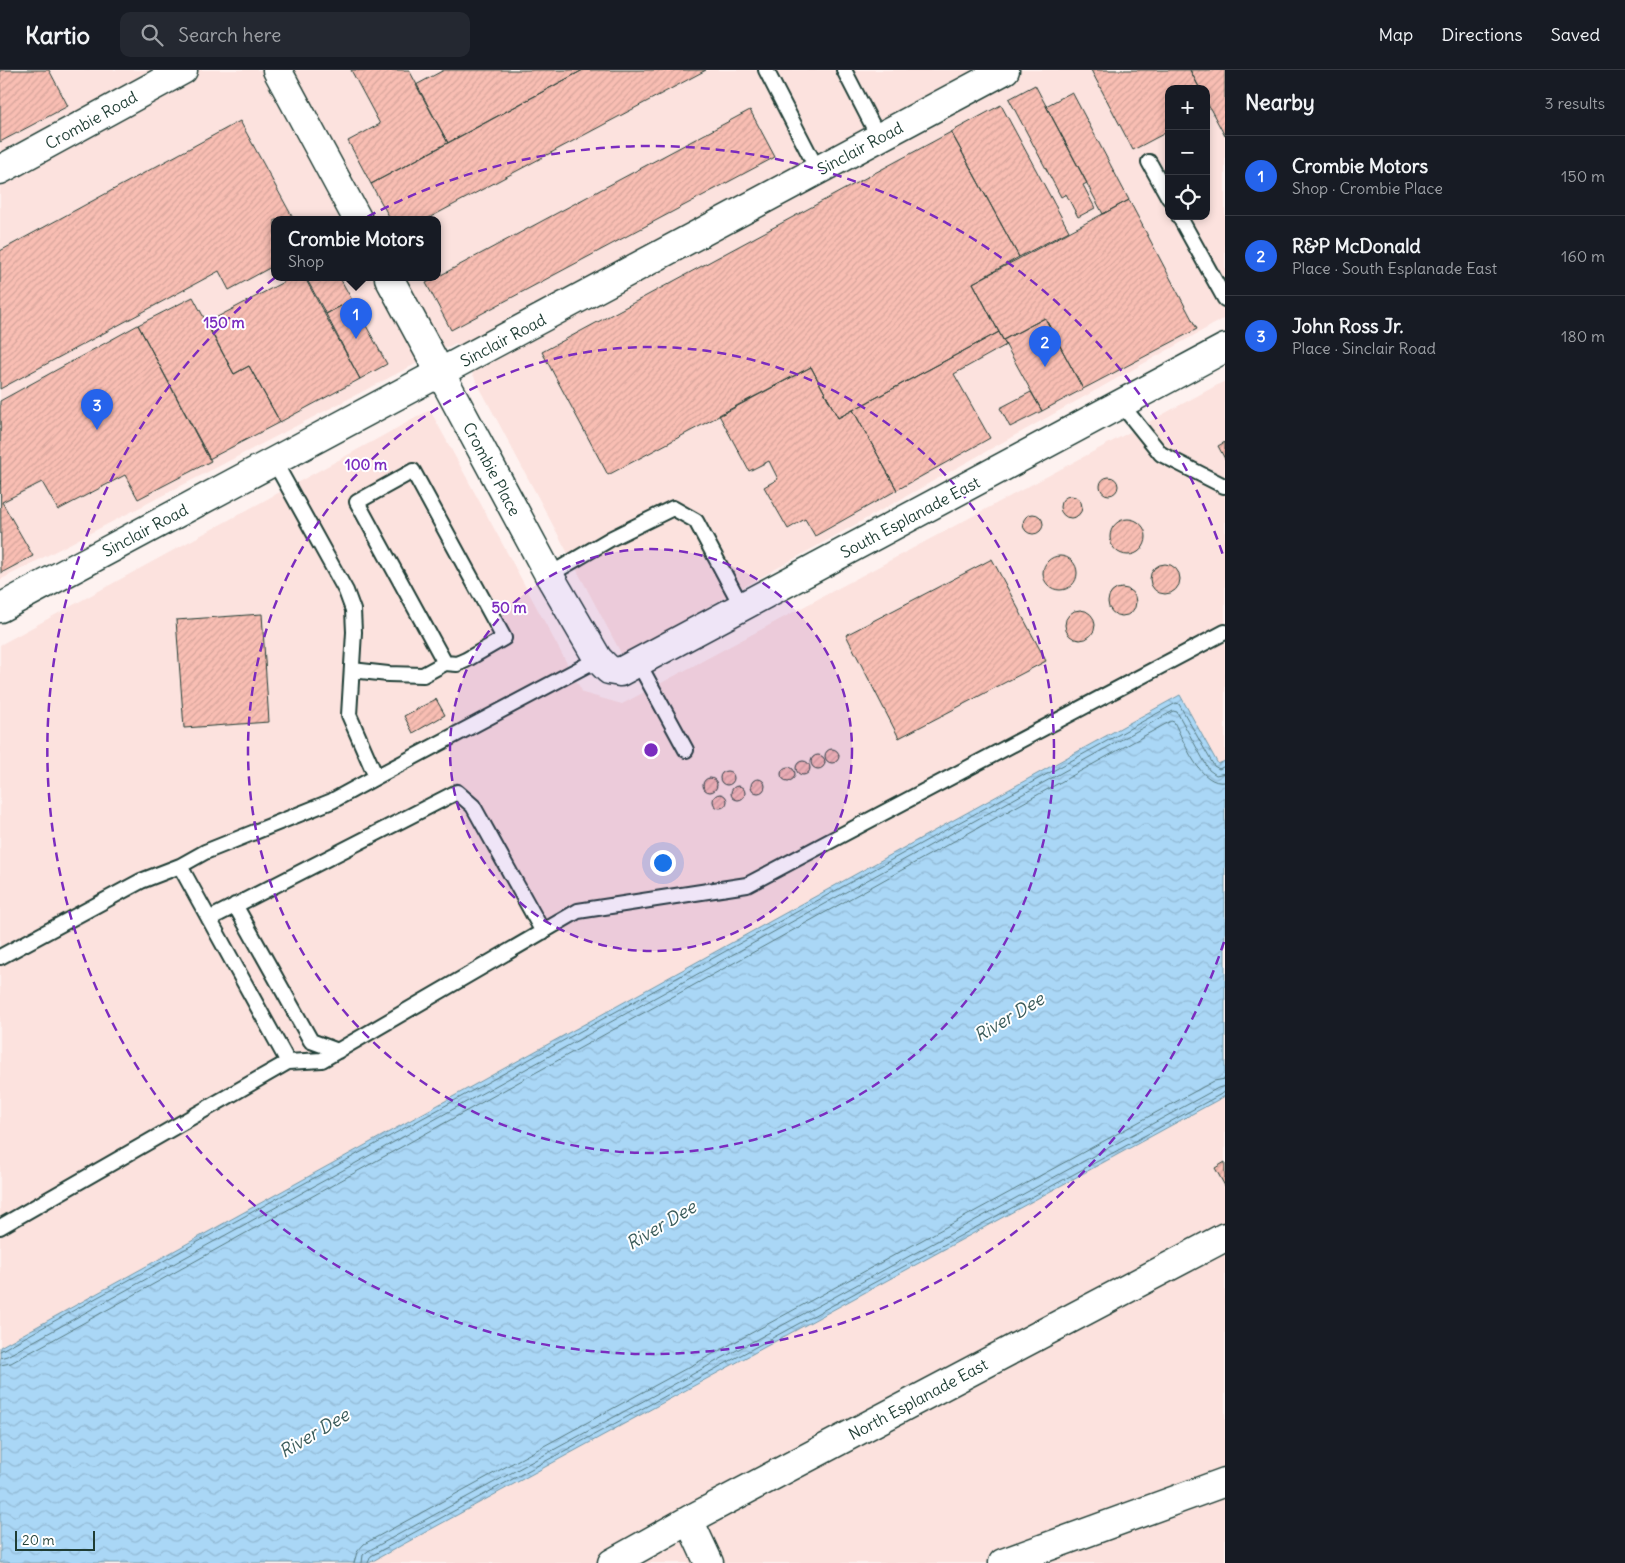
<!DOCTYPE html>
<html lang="en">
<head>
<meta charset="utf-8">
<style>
	:root { --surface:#171b24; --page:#242831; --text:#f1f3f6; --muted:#9ea1a6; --line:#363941; --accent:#2563eb }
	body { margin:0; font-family:Delius,sans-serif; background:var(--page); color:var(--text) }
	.controls { position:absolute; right:15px; top:15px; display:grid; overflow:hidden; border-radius:10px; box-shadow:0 2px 8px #0003 }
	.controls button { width:45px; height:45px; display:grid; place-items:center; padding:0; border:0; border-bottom:1px solid var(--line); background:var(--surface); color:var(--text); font:25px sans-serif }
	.scale { position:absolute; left:15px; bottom:12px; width:80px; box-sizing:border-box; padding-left:5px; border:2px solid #1f3d34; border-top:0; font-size:14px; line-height:18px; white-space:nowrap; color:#1f3d34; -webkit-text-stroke:4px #fff; paint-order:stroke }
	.you { position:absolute; left:662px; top:792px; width:18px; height:18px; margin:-12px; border:4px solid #fff; border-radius:50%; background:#1a73e8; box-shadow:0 0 0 8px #1a73e833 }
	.badge { display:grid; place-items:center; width:32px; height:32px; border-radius:50%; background:var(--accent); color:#fff; font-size:16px; font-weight:700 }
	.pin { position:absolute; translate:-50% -41px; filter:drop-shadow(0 1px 2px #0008) }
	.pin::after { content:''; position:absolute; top:26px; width:18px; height:15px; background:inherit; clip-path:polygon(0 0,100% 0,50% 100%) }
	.popup { position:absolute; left:271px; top:146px; width:170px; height:65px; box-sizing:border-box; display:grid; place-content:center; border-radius:10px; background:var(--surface); filter:drop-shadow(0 1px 4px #0005); font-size:16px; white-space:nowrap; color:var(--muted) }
	.popup b { font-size:19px; color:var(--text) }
	.popup::after { content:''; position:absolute; left:50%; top:100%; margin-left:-10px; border:10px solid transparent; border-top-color:var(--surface) }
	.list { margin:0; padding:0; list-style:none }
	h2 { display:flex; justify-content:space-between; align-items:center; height:65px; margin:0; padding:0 20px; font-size:21px }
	h2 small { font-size:16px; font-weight:400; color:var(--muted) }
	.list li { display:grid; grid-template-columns:32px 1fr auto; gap:15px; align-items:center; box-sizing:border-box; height:80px; padding:0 20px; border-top:1px solid var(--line) }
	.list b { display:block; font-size:19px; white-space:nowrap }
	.list p { margin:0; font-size:16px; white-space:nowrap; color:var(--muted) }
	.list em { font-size:16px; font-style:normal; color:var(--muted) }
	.icon { flex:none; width:28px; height:28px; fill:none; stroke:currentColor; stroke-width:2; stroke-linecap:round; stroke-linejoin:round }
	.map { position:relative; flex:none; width:1225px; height:1493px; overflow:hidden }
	header { display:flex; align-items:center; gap:30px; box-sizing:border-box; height:70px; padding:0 25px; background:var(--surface); border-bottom:1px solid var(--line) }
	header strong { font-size:24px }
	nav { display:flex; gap:28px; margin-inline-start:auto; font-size:18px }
	.search { width:350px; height:45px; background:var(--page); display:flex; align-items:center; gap:12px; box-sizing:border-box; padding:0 18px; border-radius:10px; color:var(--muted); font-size:19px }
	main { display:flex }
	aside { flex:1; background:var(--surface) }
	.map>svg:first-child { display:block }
</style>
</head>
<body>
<header>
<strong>Kartio</strong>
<div class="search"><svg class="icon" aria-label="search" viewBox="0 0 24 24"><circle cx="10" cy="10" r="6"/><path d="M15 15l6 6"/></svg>Search here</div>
<nav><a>Map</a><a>Directions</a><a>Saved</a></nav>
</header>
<main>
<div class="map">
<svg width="1225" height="1493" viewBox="0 0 1225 1493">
	<defs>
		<pattern id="water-waves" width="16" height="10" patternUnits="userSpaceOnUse" patternTransform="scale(1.25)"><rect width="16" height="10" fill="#aad7f6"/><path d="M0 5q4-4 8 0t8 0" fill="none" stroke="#92b9d4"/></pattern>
		<pattern id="building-hatch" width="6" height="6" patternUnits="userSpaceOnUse" patternTransform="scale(1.25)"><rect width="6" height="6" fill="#f9beb3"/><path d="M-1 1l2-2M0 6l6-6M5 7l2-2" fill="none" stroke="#d5a49b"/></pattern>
	</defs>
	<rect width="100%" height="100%" fill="#fef2f0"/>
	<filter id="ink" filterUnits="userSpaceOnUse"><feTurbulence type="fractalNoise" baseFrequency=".02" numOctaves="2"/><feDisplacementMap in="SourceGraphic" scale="10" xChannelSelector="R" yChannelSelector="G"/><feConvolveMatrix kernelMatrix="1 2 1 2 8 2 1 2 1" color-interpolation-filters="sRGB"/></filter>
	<g filter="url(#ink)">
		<path fill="#fce2de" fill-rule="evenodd" d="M 0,0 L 1225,0 L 1225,248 L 622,585 L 456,273 L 0,510 ZM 1169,19 L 1206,19 L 1206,146 L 1169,146 ZM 275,150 L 437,150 L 437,208 L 275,208 Z
			M 1225,311 L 1225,1493 L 0,1493 L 0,575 L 430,340 L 583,623 L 622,634 Z"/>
		<path fill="url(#water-waves)" stroke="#7299a8" d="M 1180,625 L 1218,694 L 1225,691 L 1225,1026 L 369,1493 L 0,1493 L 0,1277 Z"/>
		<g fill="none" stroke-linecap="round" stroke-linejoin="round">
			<path stroke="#577b82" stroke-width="1" d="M 0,1281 L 1176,633 L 1179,634 L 1214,696 L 1219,699 L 1225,696
				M 0,1288 L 7,1286 L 1173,641 L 1177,642 L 1209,700 L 1216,705 L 1225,703
				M 0,1295 L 11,1293 L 1171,651 L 1174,652 C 1184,671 1200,717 1225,712
				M 354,1493 L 357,1482 L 364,1474 L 1214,1011 L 1225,1009
				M 362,1493 L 363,1485 L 368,1481 L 1218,1018 L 1225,1016
				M 368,1493 L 371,1486 L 1225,1022"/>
		</g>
		<path fill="url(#building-hatch)" stroke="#1f3d34" d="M 0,0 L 49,0 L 68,36 L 0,72 Z
			M 351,0 L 409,0 L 448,73 L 371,114 L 348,71 L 380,54 Z
			M 444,0 L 583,0 L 448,73 L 416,15 Z
			M 583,0 L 706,0 L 425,150 L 391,150 L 371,114 Z
			M 1091,0 L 1190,0 L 1200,19 L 1169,19 L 1169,61 L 1133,80 Z
			M 1190,0 L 1225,0 L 1225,66 L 1206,31 L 1206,19 L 1200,19 Z
			M 1035,15 L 1087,113 L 1083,115 L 1095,138 L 1078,147 L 1066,124 L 1061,127 L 1009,29 Z
			M 1072,22 L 1129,130 L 1103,144 L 1046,36 Z
			M 1001,35 L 1069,161 L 1019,187 L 951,62 Z
			M 750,40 L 775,87 L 451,260 L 426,213 Z
			M 240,51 L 294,150 L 275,150 L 275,195 L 229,220 L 219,201 L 0,319 L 0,181 Z
			M 951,62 L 1019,187 L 973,213 L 999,262 L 838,348 L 811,297 L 608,405 L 542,282 Z
			M 1129,130 L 1197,259 L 1083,319 L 1045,248 L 1003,270 L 973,213 Z
			M 291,208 L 305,208 L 360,309 L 280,352 L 249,296 L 234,304 L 206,253 Z
			M 306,208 L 340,208 L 352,230 L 326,244 Z
			M 193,227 L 234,304 L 249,296 L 280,352 L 209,389 L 138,255 Z
			M 352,230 L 387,294 L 360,309 L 326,244 Z
			M 1045,248 L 1083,319 L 1042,341 L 1003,270 Z
			M 138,255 L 211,391 L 138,429 L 125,405 L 58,440 L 42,412 L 2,432 L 33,486 L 1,503 L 0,331 Z
			M 999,262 L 1006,275 L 954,304 L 990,368 L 897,420 L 853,340 Z
			M 811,297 L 838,348 L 853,340 L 897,420 L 815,466 L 805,449 L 788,459 L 764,417 L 778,409 L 769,391 L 749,401 L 719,345 Z
			M 1031,322 L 1042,341 L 1010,357 L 1000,338 Z
			M 1225,372 L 1225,389 L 1218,376 Z
			M1100 416a9 9 0 1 1 18 0a9 9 0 1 1-18 0Z
			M1060 437a11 11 0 1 1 22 0a11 11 0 1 1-22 0Z
			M1023 454a10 10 0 1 1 20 0a10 10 0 1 1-20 0Z
			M1110 467a18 18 0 1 1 36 0a18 18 0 1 1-36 0Z
			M1043 503a17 17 0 1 1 34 0a17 17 0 1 1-34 0Z
			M 992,489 L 1046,591 L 899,668 L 846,565 Z
			M1150 509a15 15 0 1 1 30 0a15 15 0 1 1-30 0Z
			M1108 532a14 14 0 1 1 28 0a14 14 0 1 1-28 0Z
			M1065 555a15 15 0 1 1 30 0a15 15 0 1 1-30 0Z
			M 262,544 L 269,652 L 184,658 L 176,550 Z
			M 436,629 L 445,645 L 413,663 L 404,646 Z
			M825 686a7 7 0 1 1 14 0a7 7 0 1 1-14 0Z
			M811 692a7 7 0 1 1 14 0a7 7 0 1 1-14 0Z
			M796 698a7 7 0 1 1 14 0a7 7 0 1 1-14 0Z
			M781 704a7 7 0 1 1 14 0a7 7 0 1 1-14 0Z
			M720 708a7 7 0 1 1 14 0a7 7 0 1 1-14 0Z
			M703 715a7 7 0 1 1 14 0a7 7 0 1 1-14 0Z
			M751 716a7 7 0 1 1 14 0a7 7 0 1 1-14 0Z
			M731 723a7 7 0 1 1 14 0a7 7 0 1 1-14 0Z
			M713 731a7 7 0 1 1 14 0a7 7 0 1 1-14 0Z
			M 1225,1092 L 1225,1116 L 1215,1098 Z"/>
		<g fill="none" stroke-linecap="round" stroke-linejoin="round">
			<defs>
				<path id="service" d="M 766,0 L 818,101
					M 844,0 L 879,68
					M 1149,92 L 1169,128
					M 1179,146 L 1225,229
					M 1121,334 L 1161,384 L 1224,416
					M 274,391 L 346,521 L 353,540 L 354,562 L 349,645 L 376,707 L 598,589
					M 549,505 L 612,468 L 673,438 L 696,451 L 742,537
					M 639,594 L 686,680
					M 352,600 L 388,604 L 423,605 L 445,593 L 457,594 L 466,590 L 504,568 L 413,401 L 357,432 L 445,593
					M 180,796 L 288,992
					M 235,835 L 311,971 L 338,981
					M 209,849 L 457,722 L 473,736 L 543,862
					M 0,887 L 141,811 L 180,796 L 205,782 L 332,731 L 376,707
					M 0,1157 L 288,992 L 322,990 L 578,841 L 747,815 L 1225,562"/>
				<path id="minor" d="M 277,0 L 358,150
					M 0,100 L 183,0
					M 389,208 L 441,304
					M 689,1450 L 709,1493
					M 612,1493 L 689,1450 L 1225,1167
					M 1003,1493 L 1225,1412"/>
				<path id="tertiary" d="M 441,304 L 549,505 L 598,589 L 609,600 L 620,602 L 1225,278
					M 0,538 L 1005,0"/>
			</defs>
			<use href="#service" stroke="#1f3d34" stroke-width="18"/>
			<use href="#minor" stroke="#1f3d34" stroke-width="31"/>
			<use href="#tertiary" stroke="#1f3d34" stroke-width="31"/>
			<use href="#service" stroke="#fff" stroke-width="14"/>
			<use href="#minor" stroke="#fff" stroke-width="28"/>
			<use href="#tertiary" stroke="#fff" stroke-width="28"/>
		</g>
	</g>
	<circle cx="651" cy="680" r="201" fill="#7b2cbf" fill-opacity=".12"/>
	<g fill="none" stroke="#7b2cbf" stroke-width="2.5" stroke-dasharray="9 6">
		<circle cx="651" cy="680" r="201"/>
		<circle cx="651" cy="680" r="403"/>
		<path d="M1224 872A604 604 0 1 1 1224 488"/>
	</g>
	<g text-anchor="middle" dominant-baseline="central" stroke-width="4" stroke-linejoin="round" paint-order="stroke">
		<g font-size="16" fill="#1f3d34" stroke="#fff">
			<text transform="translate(91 50) rotate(-29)">Crombie Road</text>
			<text transform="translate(860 78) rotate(-28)">Sinclair Road</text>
			<text transform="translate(503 270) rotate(-28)">Sinclair Road</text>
			<text transform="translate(492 399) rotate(62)">Crombie Place</text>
			<text transform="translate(910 447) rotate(-28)">South Esplanade East</text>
			<text transform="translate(145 460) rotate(-28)">Sinclair Road</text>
			<text transform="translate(918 1329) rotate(-28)">North Esplanade East</text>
		</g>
		<g font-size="18" font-style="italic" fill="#3b5c5b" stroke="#fff">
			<text transform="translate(1009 947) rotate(-31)">River Dee</text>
			<text transform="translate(661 1155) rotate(-31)">River Dee</text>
			<text transform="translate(314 1363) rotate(-31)">River Dee</text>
		</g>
	</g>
	<circle cx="651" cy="680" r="8" fill="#7b2cbf" stroke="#fff" stroke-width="2.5"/>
	<g font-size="15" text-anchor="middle" font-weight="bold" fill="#7b2cbf" stroke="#fff" stroke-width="4" stroke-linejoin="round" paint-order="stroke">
		<text x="224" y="258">150 m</text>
		<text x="366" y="400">100 m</text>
		<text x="509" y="543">50 m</text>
	</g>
</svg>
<div class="controls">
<button>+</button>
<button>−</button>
<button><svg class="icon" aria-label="locate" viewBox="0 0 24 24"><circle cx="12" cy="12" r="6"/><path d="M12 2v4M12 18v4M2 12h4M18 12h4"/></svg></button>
</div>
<div class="scale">20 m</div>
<div class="you"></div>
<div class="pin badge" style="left:356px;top:269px">1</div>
<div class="popup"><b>Crombie Motors</b>Shop</div>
<div class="pin badge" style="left:1045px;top:297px">2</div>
<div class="pin badge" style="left:97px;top:360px">3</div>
</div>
<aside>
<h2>Nearby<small>3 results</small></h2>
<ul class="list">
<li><span class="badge">1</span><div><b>Crombie Motors</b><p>Shop · Crombie Place</p></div><em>150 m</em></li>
<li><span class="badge">2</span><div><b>R&amp;P McDonald</b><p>Place · South Esplanade East</p></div><em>160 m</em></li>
<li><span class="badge">3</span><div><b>John Ross Jr.</b><p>Place · Sinclair Road</p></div><em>180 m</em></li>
</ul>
</aside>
</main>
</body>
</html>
